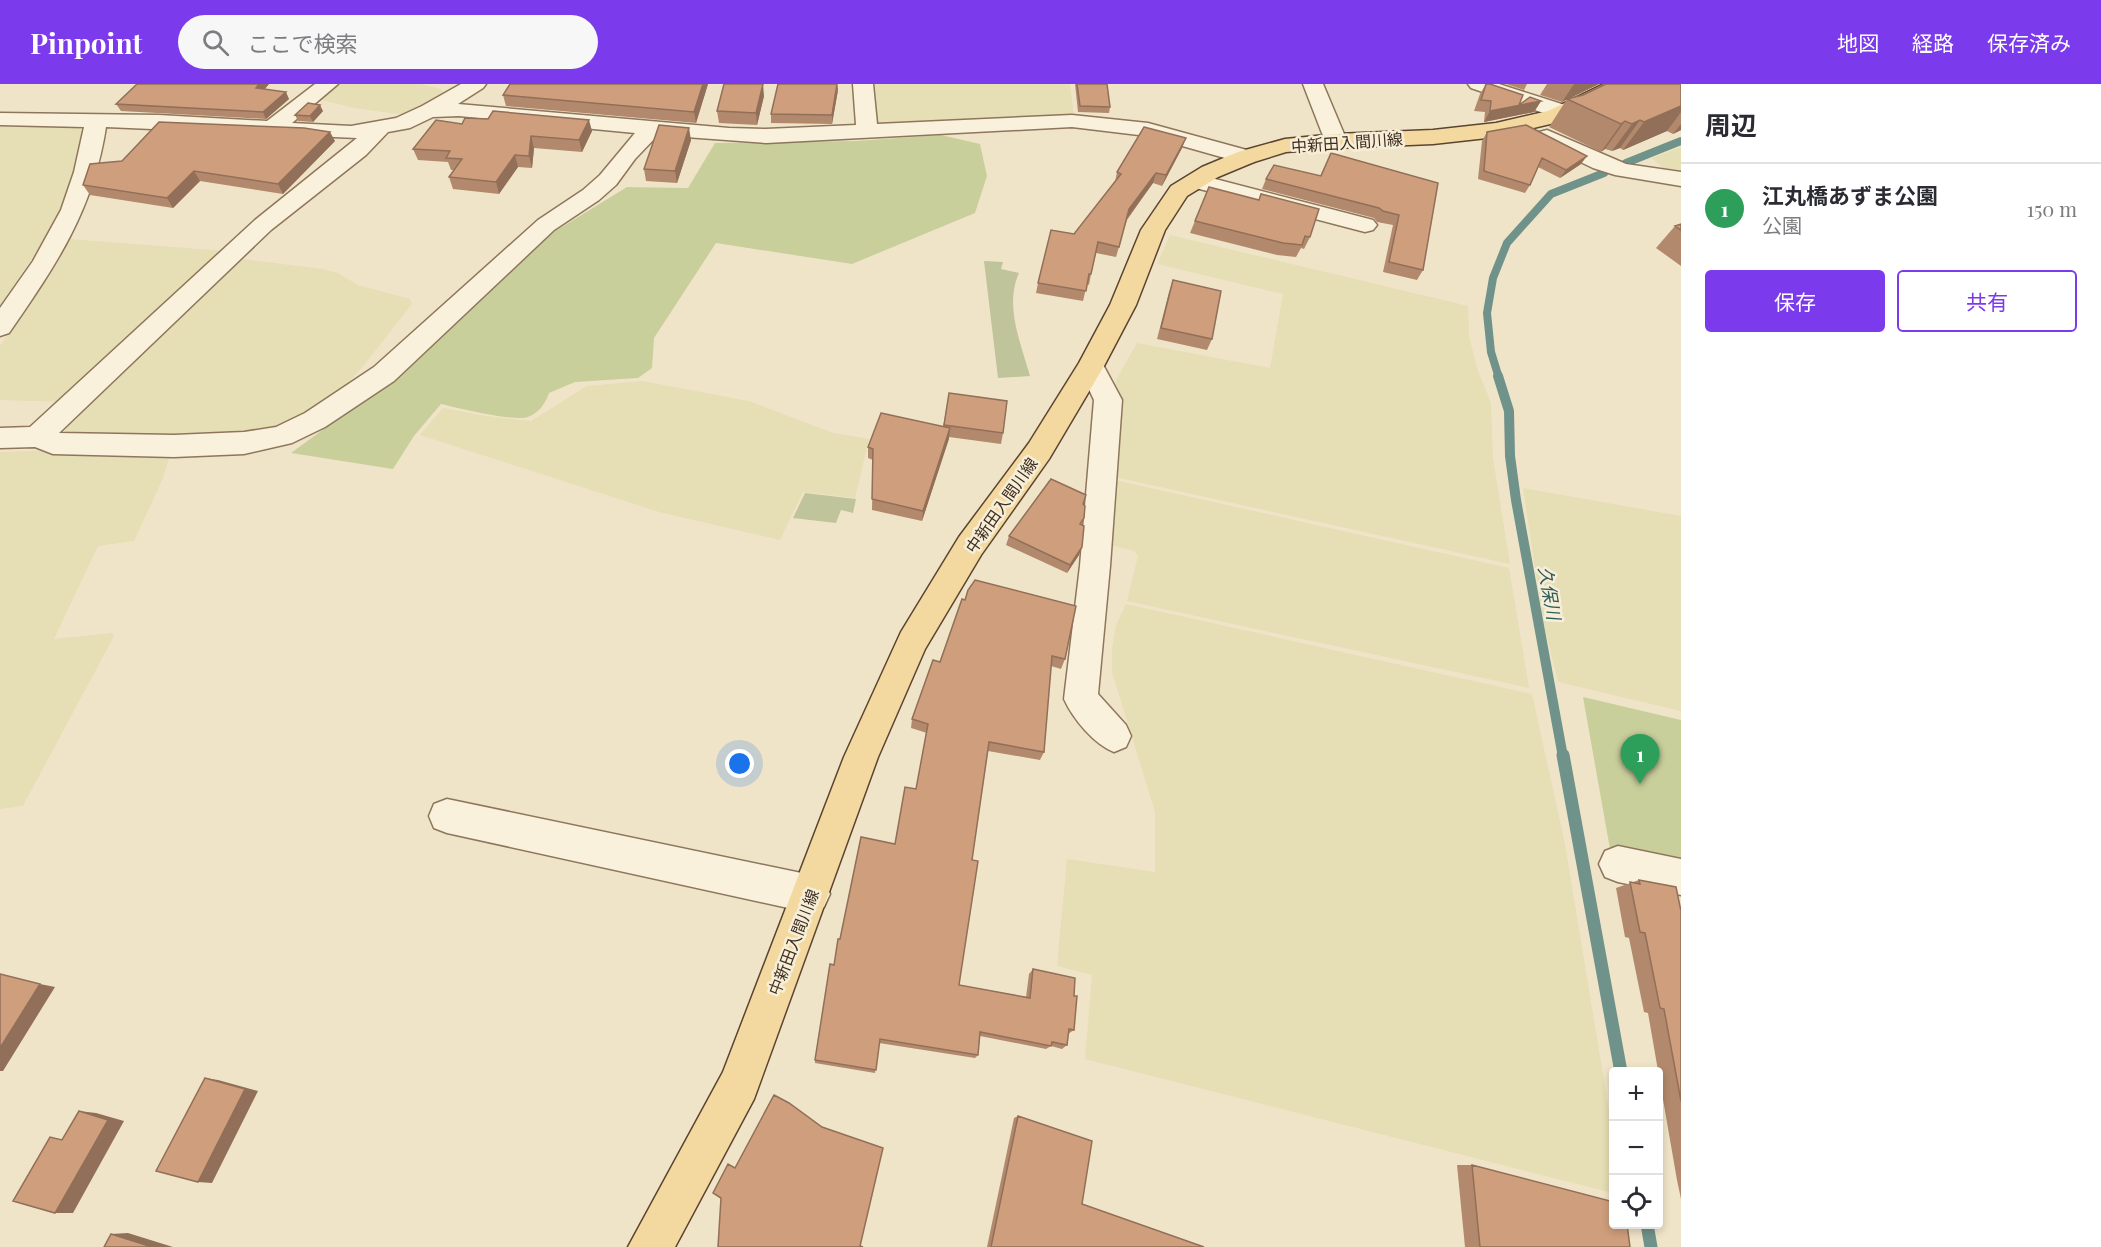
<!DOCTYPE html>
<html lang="ja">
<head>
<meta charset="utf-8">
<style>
	:root { --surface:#fff; --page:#f7f7f7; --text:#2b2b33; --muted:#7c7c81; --line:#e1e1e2; --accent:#7c3aed }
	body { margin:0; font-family:"Playfair Display","Noto Sans JP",serif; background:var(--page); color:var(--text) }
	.controls { position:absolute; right:18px; bottom:18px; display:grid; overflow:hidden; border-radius:6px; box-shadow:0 3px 9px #0003 }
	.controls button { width:54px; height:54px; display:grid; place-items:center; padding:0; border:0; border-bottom:2px solid var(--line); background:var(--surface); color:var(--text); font:30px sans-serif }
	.you { position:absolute; left:740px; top:680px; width:21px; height:21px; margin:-15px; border:4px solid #fff; border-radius:50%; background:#1a73e8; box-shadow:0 0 0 9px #1a73e833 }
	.badge { display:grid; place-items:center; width:39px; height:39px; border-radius:50%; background:var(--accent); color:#fff; font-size:20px; font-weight:700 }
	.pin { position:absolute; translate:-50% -50px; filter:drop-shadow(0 2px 3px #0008) }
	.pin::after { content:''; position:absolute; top:32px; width:21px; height:18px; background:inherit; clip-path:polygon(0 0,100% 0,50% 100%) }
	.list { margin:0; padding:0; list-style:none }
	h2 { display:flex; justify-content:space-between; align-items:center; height:78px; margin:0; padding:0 24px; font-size:26px }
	h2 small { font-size:20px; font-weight:400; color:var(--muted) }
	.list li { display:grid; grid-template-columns:39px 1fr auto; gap:18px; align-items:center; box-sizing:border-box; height:90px; padding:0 24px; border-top:2px solid var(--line) }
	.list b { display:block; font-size:22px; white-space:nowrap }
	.list p { margin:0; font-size:20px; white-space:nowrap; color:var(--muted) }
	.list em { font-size:20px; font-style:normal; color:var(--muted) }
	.actions { display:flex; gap:12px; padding:18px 24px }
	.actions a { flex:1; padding:14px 0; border:2px solid var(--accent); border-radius:6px; text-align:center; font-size:21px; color:var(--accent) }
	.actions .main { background:var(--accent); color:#fff }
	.icon { flex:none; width:33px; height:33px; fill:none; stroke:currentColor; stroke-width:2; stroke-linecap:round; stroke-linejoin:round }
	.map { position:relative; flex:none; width:1681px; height:1163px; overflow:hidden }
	header { display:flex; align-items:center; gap:36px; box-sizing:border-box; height:84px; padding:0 30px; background:var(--accent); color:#fff }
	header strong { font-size:28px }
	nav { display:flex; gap:33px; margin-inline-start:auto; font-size:21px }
	.search { width:420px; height:54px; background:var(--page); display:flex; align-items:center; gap:15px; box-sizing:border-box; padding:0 21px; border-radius:33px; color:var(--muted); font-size:22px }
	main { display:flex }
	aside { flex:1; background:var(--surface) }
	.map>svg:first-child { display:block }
</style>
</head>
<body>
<header>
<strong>Pinpoint</strong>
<div class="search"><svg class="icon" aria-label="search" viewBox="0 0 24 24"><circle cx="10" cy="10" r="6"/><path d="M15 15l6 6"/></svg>ここで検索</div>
<nav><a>地図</a><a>経路</a><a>保存済み</a></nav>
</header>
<main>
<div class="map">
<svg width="1681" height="1163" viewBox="0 0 1681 1163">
	<rect width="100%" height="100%" fill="#f0e4c8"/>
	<path fill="#e6deb5" d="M 335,0 L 421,0 L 441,5 L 445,11 L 405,31 L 354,24 L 317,15 Z
		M 872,0 L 1070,0 L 1074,32 L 1022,32 L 876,40 Z
		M 0,40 L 77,40 L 82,48 L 77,84 L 67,113 L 47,152 L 0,222 Z
		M 1681,63 L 1681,87 L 1663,84 L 1652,74 Z
		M 1170,151 L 1468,222 L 1469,252 L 1478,287 L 1491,319 L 1493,374 L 1510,480 L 1110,392 L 1116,296 L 1137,259 L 1270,284 L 1283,210 L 1157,180 Z
		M 70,155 L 225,167 L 62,318 L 0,316 L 0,262 Z
		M 242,175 L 322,185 L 338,189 L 358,201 L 410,215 L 412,220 L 364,281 L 326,325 L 269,346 L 200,353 L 65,350 L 64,343 Z
		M 642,297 L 749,317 L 833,349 L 869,355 L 855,414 L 803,408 L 780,456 L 659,428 L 420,351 L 443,324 L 486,332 L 531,337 L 587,302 Z
		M 51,366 L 163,368 L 169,374 L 163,394 L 134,457 L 98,462 L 54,555 L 112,549 L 114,552 L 23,722 L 0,725 L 0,368 Z
		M 1110,395 L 1509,484 L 1529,604 L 1127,517 L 1138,472 L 1134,467 L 1107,460 Z
		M 1523,404 L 1681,432 L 1681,627 L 1558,598 L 1543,537 Z
		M 1126,520 L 1532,610 L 1565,760 L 1613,1051 L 1613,1109 L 1085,975 L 1092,891 L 1057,882 L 1067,775 L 1155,788 L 1155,728 L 1112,588 L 1112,564 L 1116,541 Z"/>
	<path fill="#c9cf9b" d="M 941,51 L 980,60 L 987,92 L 975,129 L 852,180 L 716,159 L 654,254 L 652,284 L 638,294 L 575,298 L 549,309 C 545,320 540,328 528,333 C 516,338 457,324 441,320 L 414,352 L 393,385 L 291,369 L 395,293 L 544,154 L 627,103 L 688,104 L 715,59 L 856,57 Z
		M 1583,613 L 1681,636 L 1681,780 L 1610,765 Z"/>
	<path fill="#bfc49a" d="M 984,177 L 1003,178 L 1001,185 L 1019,189 C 1004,222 1021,259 1030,292 L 998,294 Z
		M 805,409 L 856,415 L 853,429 L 841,426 L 836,439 L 793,434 Z"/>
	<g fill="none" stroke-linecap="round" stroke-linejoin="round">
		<path stroke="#6f938a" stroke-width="8" d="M 1626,79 L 1681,57
			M 1499,294 L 1491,268 L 1487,229 L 1493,194 L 1507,159 L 1551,110 L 1604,89"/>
		<path stroke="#6f938a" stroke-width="10" d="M 1498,292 L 1509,327 L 1510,372 L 1516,416 L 1563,673"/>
		<path stroke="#6f938a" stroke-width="13" d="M 1563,671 L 1621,988
			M 1647,1140 L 1651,1163"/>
		<defs>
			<path id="minor" d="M 315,0 L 338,0 L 292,39 L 351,42 L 396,34 L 422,22 L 461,0 L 486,0 L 483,4 L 458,20 L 729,44 L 766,45 L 856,41 L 853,0 L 873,0 L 877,40 L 1072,31 L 1148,39 L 1254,68 L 1257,73 L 1254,78 L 1246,80 L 1147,52 L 1072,43 L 766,59 L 658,51 L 635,75 L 616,101 L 599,116 L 554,146 L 394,297 L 325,343 L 292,359 L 244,370 L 174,373 L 53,370 L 35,363 L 0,364 L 0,344 L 30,343 L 255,136 L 357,54 L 106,43 C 93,127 56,181 9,249 L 0,252 L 0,224 L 33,177 L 61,126 L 74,88 L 84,43 L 0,41 L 0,29 L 159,31 L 267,37 ZM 459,32 L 635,49 L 600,91 L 583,106 L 538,136 L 374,283 L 305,329 L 276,343 L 244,348 L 174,351 L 59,349 L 271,146 L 366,71 L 388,48 L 410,44 L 433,33 Z
				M 1303,0 L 1323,0 L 1347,57 L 1344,62 L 1336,64 L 1328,62 L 1325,57 Z
				M 1468,0 L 1499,0 L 1571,23 L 1574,28 L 1571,33 L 1563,34 L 1555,33 L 1471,4 Z
				M 1547,46 L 1626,80 L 1681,88 L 1681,102 L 1615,91 L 1593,84 L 1539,58 L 1536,53 L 1539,48 Z
				M 1196,90 L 1373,136 L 1377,141 L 1373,146 L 1365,148 L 1188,102 L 1185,97 L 1188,92 Z
				M 1091,273 L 1100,275 L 1122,316 L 1110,482 L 1098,610 L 1126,641 L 1131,652 L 1126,663 L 1114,668 C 1094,660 1073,635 1064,615 L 1080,482 L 1094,316 L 1078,282 L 1082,275 Z
				M 447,715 L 811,791 L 824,797 L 830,810 L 824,823 L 811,829 L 447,749 L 434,744 L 429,732 L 434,720 Z
				M 1618,762 L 1681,775 L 1681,811 L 1618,798 L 1605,793 L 1599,780 L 1605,767 Z"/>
			<path id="major" d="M 1604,0 L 1631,0 L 1628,4 L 1563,37 L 1496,53 L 1433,60 L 1336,64 L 1286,68 L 1254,78 L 1218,93 L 1187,112 L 1165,146 L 1136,221 L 1104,282 L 1049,375 L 981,471 L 925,565 L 878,673 L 754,1015 L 675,1163 L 628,1163 L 723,988 L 844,673 L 901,548 L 959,453 L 1029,359 L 1079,279 L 1110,221 L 1141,146 L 1171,102 L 1202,83 L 1238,68 L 1285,55 L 1336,50 L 1433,46 L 1496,39 L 1548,27 Z"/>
		</defs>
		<use href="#minor" stroke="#8d765c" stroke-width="3"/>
		<use href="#major" stroke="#5b4430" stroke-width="3"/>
		<use href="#minor" fill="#faf1dc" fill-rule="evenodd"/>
		<use href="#major" fill="#f3d9a0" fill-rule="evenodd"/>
	</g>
	<path fill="#b2896c" d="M 137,0 L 269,0 L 264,5 L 289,15 L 266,35 L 121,27 L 116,20 Z
		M 708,0 L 696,39 L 506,22 L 503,11 Z
		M 1075,0 L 1107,0 L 1110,23 L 1109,29 L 1078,28 Z
		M 1486,0 L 1519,21 L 1541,17 L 1534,28 L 1484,38 L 1485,28 L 1474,27 L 1480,10 Z
		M 1506,0 L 1527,0 L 1524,6 Z
		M 1547,0 L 1599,0 L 1568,15 L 1681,0 L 1681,46 L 1673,50 L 1667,47 L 1623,66 L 1620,64 L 1612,67 L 1605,65 L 1601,68 L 1549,43 L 1567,15 L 1562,18 L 1540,11 Z
		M 838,6 L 832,40 L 771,39 L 771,30 Z
		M 764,12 L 757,41 L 719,39 L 717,27 Z
		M 323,27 L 313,38 L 298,37 L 295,31 Z
		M 462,40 L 592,47 L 582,68 L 534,64 L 532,84 L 518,83 L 499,110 L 453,105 L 449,93 L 454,86 L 451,86 L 448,78 L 418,76 L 413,65 Z
		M 1487,48 L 1581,80 L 1560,94 L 1538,83 L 1530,101 L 1525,109 L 1478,95 L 1482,57 Z
		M 691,56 L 677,99 L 646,97 L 644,85 Z
		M 335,57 L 283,110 L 200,97 L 173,124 L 90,111 L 83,101 L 122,77 Z
		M 1182,64 L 1162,102 L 1153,99 L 1127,136 L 1116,173 L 1096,169 L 1091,190 L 1089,201 L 1087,200 L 1083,217 L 1036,209 L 1038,199 L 1115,98 L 1117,88 Z
		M 1331,69 L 1438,99 L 1423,186 L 1417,196 L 1383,188 L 1393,141 L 1377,138 L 1374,134 L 1262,105 L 1266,95 L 1320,92 Z
		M 1209,103 L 1310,153 L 1304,165 L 1301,164 L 1296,173 L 1277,171 L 1190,149 Z
		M 1681,140 L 1681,182 L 1656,164 L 1675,142 Z
		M 1173,196 L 1212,255 L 1207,266 L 1157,255 L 1169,208 Z
		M 949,309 L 1003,349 L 1001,360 L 949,353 L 922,437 L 872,426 L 873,376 L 868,374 L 868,363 L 943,343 Z
		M 1083,421 L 1079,471 L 1067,489 L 1006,461 L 1009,452 Z
		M 962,515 L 1065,575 L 1061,585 L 1051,582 L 1044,668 L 1040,676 L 988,667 L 972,776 L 959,901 L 1026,913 L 1029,890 L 1033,885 L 1074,912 L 1074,946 L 1068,950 L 1067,961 L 1062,965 L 1051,962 L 1046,965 L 980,952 L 978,971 L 975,974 L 879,959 L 875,989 L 815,979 L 815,976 L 840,855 L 895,760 L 916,705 L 927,649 L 911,644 L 912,635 L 940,578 Z
		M 1639,796 L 1681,827 L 1681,1115 L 1677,1096 L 1648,929 L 1644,928 L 1629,854 L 1625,853 L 1616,804 Z
		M 1018,1032 L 1082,1120 L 1204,1163 L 987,1163 L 1014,1034 Z
		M 1457,1081 L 1472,1081 L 1630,1163 L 1465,1163 Z"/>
	<path fill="#916f58" d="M 259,0 L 269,0 L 260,11 L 256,4 Z
		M 703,0 L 708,0 L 696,39 L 694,28 Z
		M 763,0 L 764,12 L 757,41 L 756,29 Z
		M 838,0 L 838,6 L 832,40 L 832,31 Z
		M 1574,0 L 1599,0 L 1562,18 Z
		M 286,8 L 289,15 L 266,35 L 263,28 Z
		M 1541,17 L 1534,28 L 1484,38 L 1490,27 Z
		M 320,21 L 323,27 L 313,38 L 310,32 Z
		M 1681,22 L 1681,28 L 1667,47 L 1623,66 L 1644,38 Z
		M 589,36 L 592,47 L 582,68 L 579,56 Z
		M 1640,36 L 1620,64 L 1612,67 L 1632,40 Z
		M 1625,37 L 1605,65 L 1601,68 L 1621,40 Z
		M 1681,40 L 1681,46 L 1673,50 Z
		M 689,44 L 691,56 L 677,99 L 675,87 Z
		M 330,48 L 335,57 L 283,110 L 278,100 Z
		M 531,52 L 534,64 L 532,84 L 529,72 Z
		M 1186,54 L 1182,64 L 1162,102 L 1166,91 Z
		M 515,71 L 518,83 L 499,110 L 496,98 Z
		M 1587,72 L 1581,80 L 1560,94 L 1566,86 Z
		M 194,87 L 200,97 L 173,124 L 167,114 Z
		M 1156,89 L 1153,99 L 1126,136 L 1129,125 Z
		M 950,344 L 949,355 L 922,437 L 923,427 Z
		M 1082,463 L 1079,471 L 1067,489 L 1070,481 Z
		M 40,900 L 55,903 L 3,987 L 0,987 L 0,964 Z
		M 205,994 L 218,996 L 258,1007 L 212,1099 L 198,1098 Z
		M 79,1027 L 96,1029 L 124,1037 L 73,1129 L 55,1129 Z
		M 128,1149 L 173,1163 L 152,1163 L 111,1150 Z"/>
	<path fill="#cf9f7d" stroke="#916f58" stroke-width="1.5" d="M 137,0 L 259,0 L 256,4 L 286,8 L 263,28 L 116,20 Z
		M 510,0 L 703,0 L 694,28 L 503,11 Z
		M 724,0 L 763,0 L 756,29 L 717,27 Z
		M 778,0 L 837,0 L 832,31 L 771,30 Z
		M 1077,0 L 1107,0 L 1110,23 L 1080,22 Z
		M 1486,0 L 1490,0 L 1523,11 L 1519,21 L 1530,13 L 1541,17 L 1490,27 L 1491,17 L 1481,16 Z
		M 1606,0 L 1681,0 L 1681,22 L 1644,38 L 1640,36 L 1632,40 L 1625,37 L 1621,40 L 1567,15 L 1583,11 Z
		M 308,19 L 320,21 L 310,32 L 295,31 Z
		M 493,27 L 589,36 L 579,56 L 531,52 L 529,72 L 515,71 L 496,98 L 449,93 L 462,75 L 446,74 L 450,67 L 413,65 L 436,36 L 462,40 L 465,34 L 488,35 Z
		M 159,38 L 304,44 L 330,48 L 278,100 L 194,87 L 167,114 L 83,101 L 90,80 L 122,77 Z
		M 659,41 L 689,44 L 675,87 L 644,85 Z
		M 1526,41 L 1587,72 L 1566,86 L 1542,74 L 1530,101 L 1484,87 L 1487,48 Z
		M 1144,43 L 1186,54 L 1166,91 L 1156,89 L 1129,125 L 1119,163 L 1098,158 L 1091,190 L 1089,190 L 1086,207 L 1038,199 L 1051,146 L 1074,150 L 1121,90 L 1117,88 Z
		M 1331,69 L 1438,99 L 1423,186 L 1389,178 L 1399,131 L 1383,127 L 1379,124 L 1266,95 L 1274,81 L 1321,92 Z
		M 1209,103 L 1259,116 L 1261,110 L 1319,125 L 1310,153 L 1305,152 L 1302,161 L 1283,159 L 1195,137 Z
		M 1681,140 L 1681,146 L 1675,142 Z
		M 1173,196 L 1221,207 L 1212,255 L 1161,244 Z
		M 949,309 L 1007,317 L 1003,349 L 944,341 Z
		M 881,329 L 950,344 L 923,427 L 872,415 L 873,365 L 868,363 Z
		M 1051,395 L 1086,411 L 1083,420 L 1085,422 L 1084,434 L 1080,440 L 1084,442 L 1082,463 L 1070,481 L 1009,452 Z
		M 975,496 L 1076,522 L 1065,575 L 1052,572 L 1044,668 L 989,658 L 972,776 L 978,777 L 959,901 L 1030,914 L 1033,885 L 1075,894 L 1074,912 L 1077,912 L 1074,946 L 1069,945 L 1067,961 L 1052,958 L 1051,962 L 980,948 L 978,971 L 880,955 L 876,986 L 815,976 L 830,880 L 834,881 L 838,855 L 840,855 L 861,753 L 895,760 L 905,703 L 916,705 L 928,640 L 912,635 L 933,576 L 940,578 L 962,515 L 965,516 L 968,506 Z
		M 1639,796 L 1676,803 L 1681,827 L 1681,1017 L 1664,925 L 1660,924 L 1645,849 L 1640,848 L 1630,798 L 1640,800 Z
		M 0,890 L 40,900 L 0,964 Z
		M 205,994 L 245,1005 L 198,1098 L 156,1087 Z
		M 774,1011 L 789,1019 L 822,1043 L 883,1064 L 860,1162 L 863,1163 L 718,1163 L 721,1114 L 713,1109 L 728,1080 L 735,1084 Z
		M 79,1027 L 108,1036 L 55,1129 L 13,1117 L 50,1053 L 62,1056 Z
		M 1018,1032 L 1092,1057 L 1082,1120 L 1204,1163 L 991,1163 Z
		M 1472,1081 L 1614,1118 L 1614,1140 L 1627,1140 L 1630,1163 L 1480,1163 Z
		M 111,1150 L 152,1163 L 104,1163 Z"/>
	<g text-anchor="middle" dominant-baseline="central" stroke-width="5" stroke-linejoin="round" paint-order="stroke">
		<g font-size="16" fill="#3d2e20" stroke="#f7eed8">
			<text transform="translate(1347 58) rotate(-4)">中新田入間川線</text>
			<text transform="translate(1001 421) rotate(-55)">中新田入間川線</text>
			<text transform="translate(793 858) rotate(-69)">中新田入間川線</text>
		</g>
		<g font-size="18" font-style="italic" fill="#2f5d5a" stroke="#f7eed8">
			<text transform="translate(1550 509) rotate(80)">久保川</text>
		</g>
	</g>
</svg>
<div class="controls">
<button>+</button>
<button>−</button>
<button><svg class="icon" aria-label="locate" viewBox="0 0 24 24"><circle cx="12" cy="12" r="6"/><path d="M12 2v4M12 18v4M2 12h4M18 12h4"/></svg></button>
</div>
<div class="you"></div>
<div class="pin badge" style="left:1640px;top:700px;background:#2e9e5b">1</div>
</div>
<aside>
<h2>周辺<small></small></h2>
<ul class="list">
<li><span class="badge" style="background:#2e9e5b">1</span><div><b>江丸橋あずま公園</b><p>公園</p></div><em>150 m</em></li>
</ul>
<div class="actions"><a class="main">保存</a><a>共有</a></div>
</aside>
</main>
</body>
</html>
